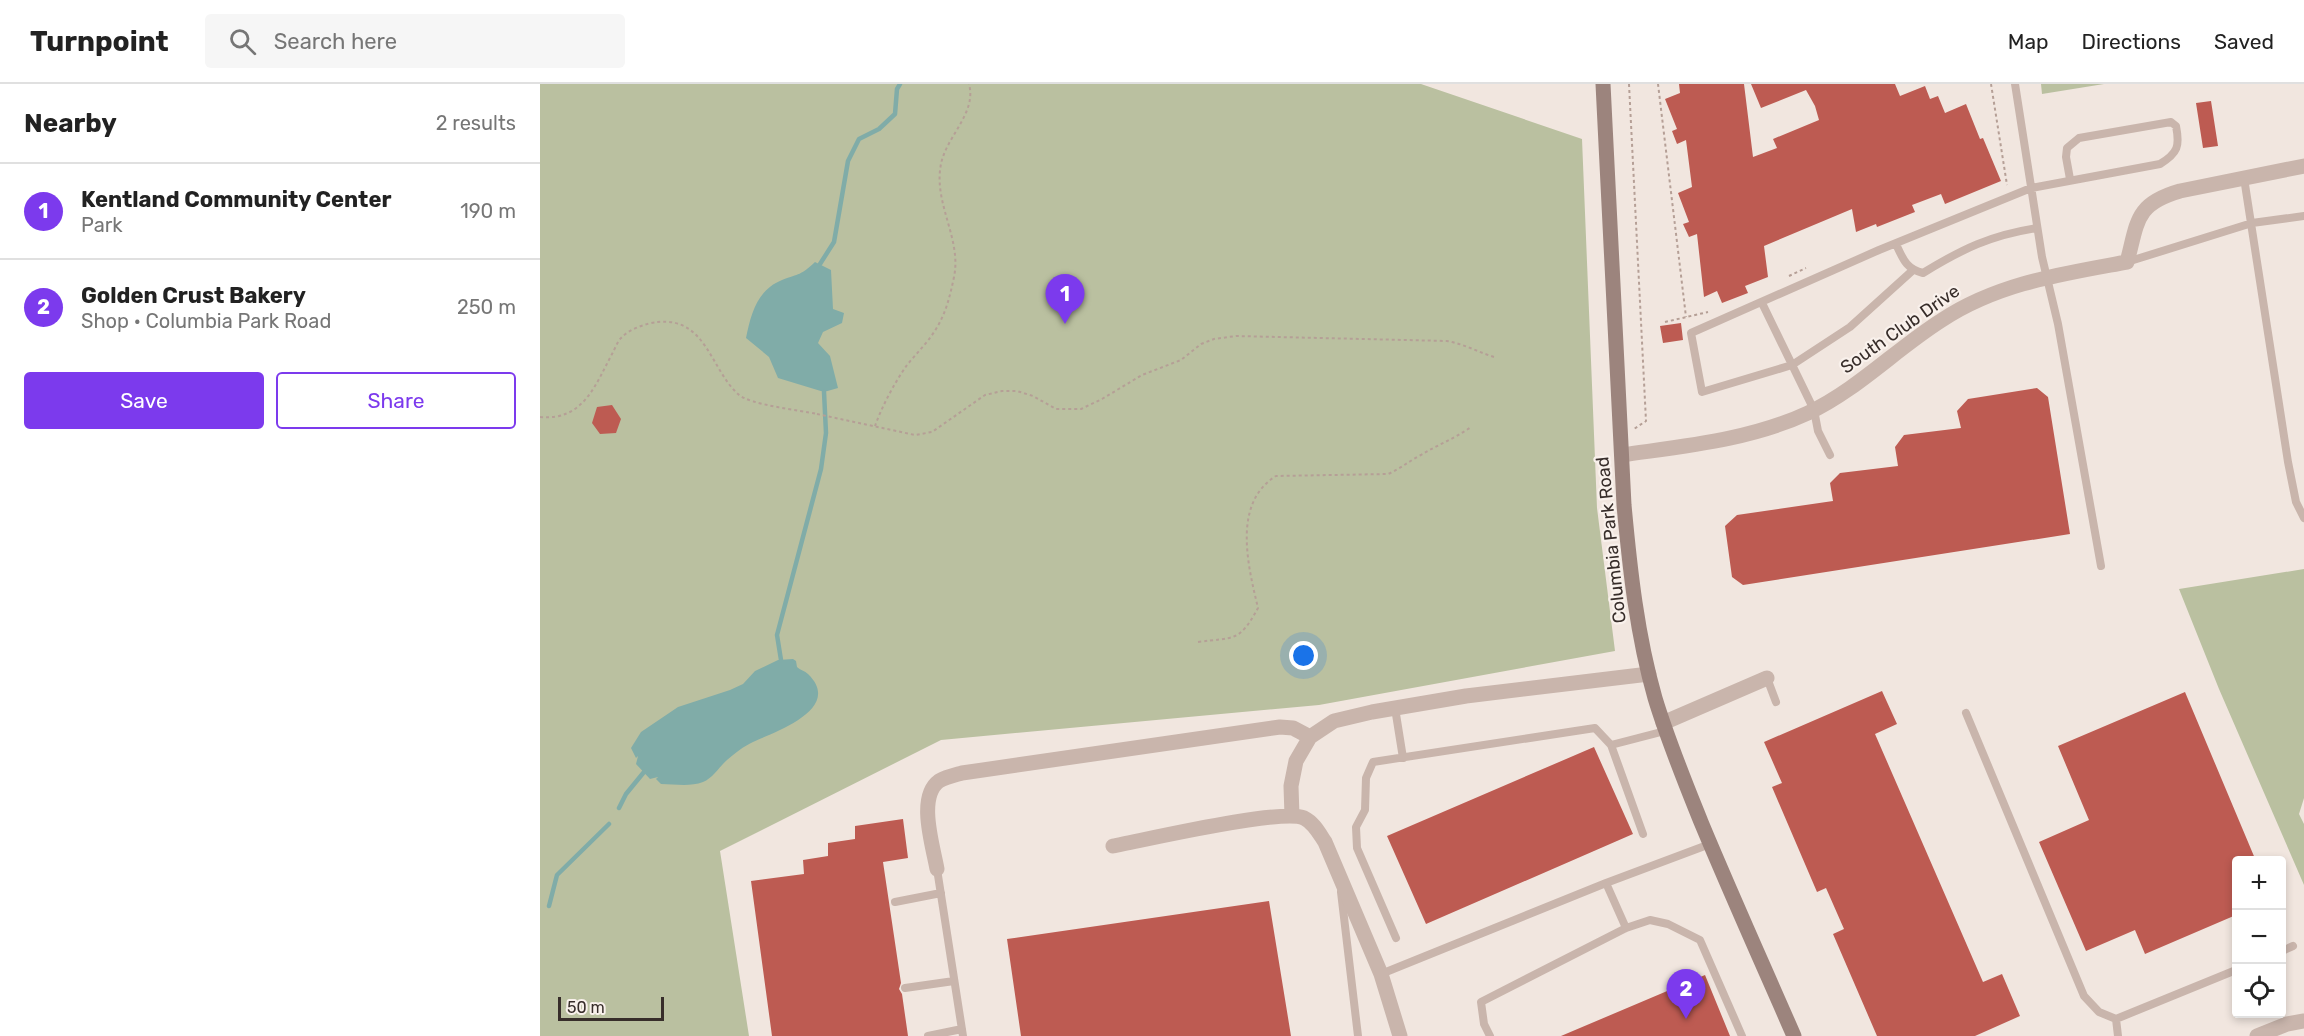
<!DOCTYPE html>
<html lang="en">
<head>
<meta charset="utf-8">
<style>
	:root { --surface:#fff; --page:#f6f6f6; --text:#222; --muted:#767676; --line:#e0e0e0; --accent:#7c3aed }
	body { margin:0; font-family:Rubik,sans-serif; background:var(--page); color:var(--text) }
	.controls { position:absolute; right:18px; bottom:18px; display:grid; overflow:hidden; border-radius:6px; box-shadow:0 3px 9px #0003 }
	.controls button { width:54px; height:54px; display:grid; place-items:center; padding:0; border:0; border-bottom:2px solid var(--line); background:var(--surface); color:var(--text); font:30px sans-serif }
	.scale { position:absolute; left:18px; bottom:15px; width:106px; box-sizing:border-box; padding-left:6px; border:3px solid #372d2a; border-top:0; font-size:16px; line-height:21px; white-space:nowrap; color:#372d2a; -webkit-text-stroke:4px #f9f1ec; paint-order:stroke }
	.you { position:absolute; left:764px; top:572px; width:21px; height:21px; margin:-15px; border:4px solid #fff; border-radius:50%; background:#1a73e8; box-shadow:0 0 0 9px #1a73e833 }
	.badge { display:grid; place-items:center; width:39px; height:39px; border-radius:50%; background:var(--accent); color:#fff; font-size:20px; font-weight:700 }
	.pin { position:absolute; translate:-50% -50px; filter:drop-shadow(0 2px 3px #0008) }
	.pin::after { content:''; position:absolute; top:32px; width:21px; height:18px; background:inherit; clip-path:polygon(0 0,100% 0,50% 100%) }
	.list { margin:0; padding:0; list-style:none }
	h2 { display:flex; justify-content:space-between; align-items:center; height:78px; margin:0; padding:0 24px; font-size:26px }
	h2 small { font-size:20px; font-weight:400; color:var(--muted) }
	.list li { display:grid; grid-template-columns:39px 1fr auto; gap:18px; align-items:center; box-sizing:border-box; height:96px; padding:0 24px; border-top:2px solid var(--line) }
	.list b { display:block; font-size:22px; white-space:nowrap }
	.list p { margin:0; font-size:20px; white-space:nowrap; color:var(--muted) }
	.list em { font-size:20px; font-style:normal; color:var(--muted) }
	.actions { display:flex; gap:12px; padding:18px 24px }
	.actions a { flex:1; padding:14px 0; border:2px solid var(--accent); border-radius:6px; text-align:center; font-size:21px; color:var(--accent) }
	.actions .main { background:var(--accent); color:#fff }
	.icon { flex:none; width:33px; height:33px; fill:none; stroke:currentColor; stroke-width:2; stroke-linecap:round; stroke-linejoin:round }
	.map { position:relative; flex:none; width:1764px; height:952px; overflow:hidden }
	header { display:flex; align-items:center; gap:36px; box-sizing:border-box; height:84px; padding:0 30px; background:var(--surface); border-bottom:2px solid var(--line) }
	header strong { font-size:28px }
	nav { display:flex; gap:33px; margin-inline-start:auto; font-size:21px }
	.search { width:420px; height:54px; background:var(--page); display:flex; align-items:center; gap:15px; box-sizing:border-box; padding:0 21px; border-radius:6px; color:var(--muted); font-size:22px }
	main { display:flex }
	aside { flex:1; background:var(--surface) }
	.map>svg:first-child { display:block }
</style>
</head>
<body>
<header>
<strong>Turnpoint</strong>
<div class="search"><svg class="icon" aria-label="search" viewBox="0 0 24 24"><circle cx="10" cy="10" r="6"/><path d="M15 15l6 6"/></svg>Search here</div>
<nav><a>Map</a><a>Directions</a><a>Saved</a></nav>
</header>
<main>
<aside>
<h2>Nearby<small>2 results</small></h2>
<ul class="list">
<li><span class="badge">1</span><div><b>Kentland Community Center</b><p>Park</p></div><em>190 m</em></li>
<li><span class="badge">2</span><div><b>Golden Crust Bakery</b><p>Shop · Columbia Park Road</p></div><em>250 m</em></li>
</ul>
<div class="actions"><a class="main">Save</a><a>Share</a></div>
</aside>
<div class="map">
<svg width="1764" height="952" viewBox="0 0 1764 952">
	<rect width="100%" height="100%" fill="#f1e6df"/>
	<path fill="#bac0a0" d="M 0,0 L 881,0 L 1042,55 L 1057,424 L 1075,567 L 779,621 L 401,656 L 180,767 L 209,952 L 0,952 Z
		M 1501,0 L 1564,0 L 1502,10 Z
		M 1764,485 L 1764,714 L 1759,730 L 1764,740 L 1764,801 L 1679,605 L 1639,505 Z"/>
	<path fill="#80aca8" d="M 275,178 L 291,186 L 293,225 L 304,229 L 302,239 L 283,248 L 278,259 L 290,272 L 298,304 L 284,308 L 238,294 L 229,273 L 206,254 C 211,230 217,206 242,196 C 260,189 260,192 275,178 Z
		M 253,575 L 256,577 L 257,583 C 260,586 265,587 268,590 C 304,625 234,648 213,658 C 204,662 194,670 187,676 C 179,683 173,694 163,698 C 150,703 134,700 121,700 L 116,695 L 118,693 L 110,695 L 96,680 L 98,672 L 96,674 L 91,664 L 101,648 L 138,623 L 190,606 L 203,600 L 215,587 L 238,576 Z"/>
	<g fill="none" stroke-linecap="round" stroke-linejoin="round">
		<path stroke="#80aca8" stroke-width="4.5" d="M 280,180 L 294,158 L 308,77 L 319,55 L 339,45 L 355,30 L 357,5 L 360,0
			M 241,576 L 237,551 L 281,385 L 286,349 L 284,308
			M 79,724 L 86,710 L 104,688
			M 9,822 L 17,791 L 69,740"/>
	</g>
	<path fill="#bd5b52" d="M 1139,0 L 1204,0 L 1213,73 L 1237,64 L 1233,55 L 1279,36 L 1275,22 L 1266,6 L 1221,24 L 1211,0 L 1355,0 L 1360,12 L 1385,2 L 1390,15 L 1398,12 L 1405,29 L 1426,20 L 1440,55 L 1443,54 L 1461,97 L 1405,120 L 1401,110 L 1372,121 L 1375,128 L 1337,143 L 1336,140 L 1316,148 L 1312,125 L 1224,162 L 1228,193 L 1205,202 L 1208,209 L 1182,219 L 1177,207 L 1164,213 L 1157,150 L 1149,153 L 1143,140 L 1149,138 L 1138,109 L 1152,103 L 1146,56 L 1137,60 L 1132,47 L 1137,45 L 1125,15 L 1140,9 Z
		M 1671,17 L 1678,62 L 1663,64 L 1656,19 Z
		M 1141,239 L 1143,256 L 1123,259 L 1120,242 Z
		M 1497,304 L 1508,313 L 1530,450 L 1203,501 L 1192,493 L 1185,442 L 1197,431 L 1293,417 L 1290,399 L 1300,389 L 1358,382 L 1355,363 L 1364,351 L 1421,344 L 1417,327 L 1428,315 Z
		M 72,321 L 81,335 L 76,349 L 60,350 L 52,339 L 57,323 Z
		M 1342,607 L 1357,640 L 1335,650 L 1443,898 L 1462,890 L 1480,932 L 1435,952 L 1337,952 L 1293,850 L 1304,845 L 1286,804 L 1277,808 L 1232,703 L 1242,699 L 1224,658 Z
		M 1645,608 L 1716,777 L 1696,777 L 1696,831 L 1605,870 L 1595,846 L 1546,867 L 1499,758 L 1549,736 L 1518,662 Z
		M 1054,663 L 1093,750 L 886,840 L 847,752 Z
		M 363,735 L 368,774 L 343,778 L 361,899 L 359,905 L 362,910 L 368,952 L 232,952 L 211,797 L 264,790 L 263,776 L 288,772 L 288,759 L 315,755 L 315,742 Z
		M 729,817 L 751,952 L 481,952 L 467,855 Z
		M 1165,891 L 1190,952 L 1021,952 Z"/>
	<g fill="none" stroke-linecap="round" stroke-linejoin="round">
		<path stroke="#b59f96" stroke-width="2" stroke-dasharray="3 3" stroke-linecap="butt" d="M 1089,0 L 1106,337 L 1094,345
			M 1118,0 L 1146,233
			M 1451,0 L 1467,101
			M 1249,192 L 1266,184
			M 1125,238 L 1168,228
			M 277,330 L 375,351 L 392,348 L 445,311 L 462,307 L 477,307 L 493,312 L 516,325 L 541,325 L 562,315 L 602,291 L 641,276 L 661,260 L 674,255 L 696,252 L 907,257 C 924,260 938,268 954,273
			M 0,333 C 43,337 55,302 72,270 C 75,265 77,258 81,254 C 89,245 107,239 118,238 C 166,233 171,286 198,310 C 209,321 260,326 277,330
			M 335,342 C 342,322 355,298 367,281 C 377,269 388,258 396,245 C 406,229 410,212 414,193 C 422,155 393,119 401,80 C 406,53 437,29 429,0
			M 658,558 C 694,553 699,559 718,524 C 708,482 692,419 736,392 L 848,390 C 860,385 869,377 881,371 C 897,361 914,355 931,343"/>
		<path stroke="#c9b5ac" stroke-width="8" d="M 1475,0 L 1502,173 L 1518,240 L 1561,482
			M 1704,94 L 1748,378 L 1756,418 L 1764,434
			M 1356,160 C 1363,175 1366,185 1383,189 C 1422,165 1451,151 1497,144
			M 1587,178 L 1712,139 L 1764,132
			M 1372,187 L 1310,243 L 1252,281 L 1162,308 L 1151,249 L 1339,166 L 1491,104 L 1620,80 C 1638,69 1640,62 1636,42 L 1631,38 L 1539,54 L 1527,64 L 1526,73 L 1530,95
			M 1222,219 L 1274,326 L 1278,347 L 1290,371
			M 1227,594 L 1236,618
			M 855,624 L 863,674
			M 1426,629 L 1544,912 L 1559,928 L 1576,935
			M 1071,661 L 1103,750
			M 397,785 L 423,952
			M 1066,799 L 1086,844
			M 801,808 L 818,952
			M 355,818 L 401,809
			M 856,854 L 817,764 L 816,743 L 825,726 L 826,694 L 833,678 L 1055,644 L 1071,661 L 1125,647
			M 1742,867 L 1753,862
			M 841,890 L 1066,799 L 1170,760
			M 365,904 L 414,897
			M 388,952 L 422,945
			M 950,952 L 944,940 L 941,918 L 1086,844 L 1110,836 L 1128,840 L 1160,856 L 1202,952
			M 1578,952 L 1576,935 L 1696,886"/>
		<path stroke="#c9b5ac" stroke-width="15" d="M 1082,371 C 1144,362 1210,356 1268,329 C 1317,306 1356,265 1402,236 C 1458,199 1522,190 1587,178 C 1598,137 1595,120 1640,107 L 1764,82
			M 1123,639 L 1227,594
			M 752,732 L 751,702 L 756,677 L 770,653 L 794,637 L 832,628 L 926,612 L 1109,590
			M 573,762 C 605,756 741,724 764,734 C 774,739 779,749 785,758 L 841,890 L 860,952
			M 397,785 C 393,762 377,713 399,697 C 406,693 415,691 422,689 L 740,643 L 753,644 L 770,653
			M 1717,952 L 1747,940 L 1764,937"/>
		<path stroke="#9c847d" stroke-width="15" d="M 1063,0 L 1084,421 C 1090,486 1097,551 1115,614 C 1128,657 1145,698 1161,738 C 1191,810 1223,881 1254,952"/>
	</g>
	<g text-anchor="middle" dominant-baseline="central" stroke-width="4.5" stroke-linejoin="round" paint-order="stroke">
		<g font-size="18" fill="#372d2a" stroke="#f9f1ec">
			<text transform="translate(1360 245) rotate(-35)">South Club Drive</text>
			<text transform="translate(1071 456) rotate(-96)">Columbia Park Road</text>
		</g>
	</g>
</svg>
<div class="controls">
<button>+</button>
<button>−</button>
<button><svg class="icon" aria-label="locate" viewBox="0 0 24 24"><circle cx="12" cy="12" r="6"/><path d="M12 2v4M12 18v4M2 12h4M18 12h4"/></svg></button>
</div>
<div class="scale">50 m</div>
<div class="you"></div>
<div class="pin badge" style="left:525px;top:240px">1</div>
<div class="pin badge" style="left:1146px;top:935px">2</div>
</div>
</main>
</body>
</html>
